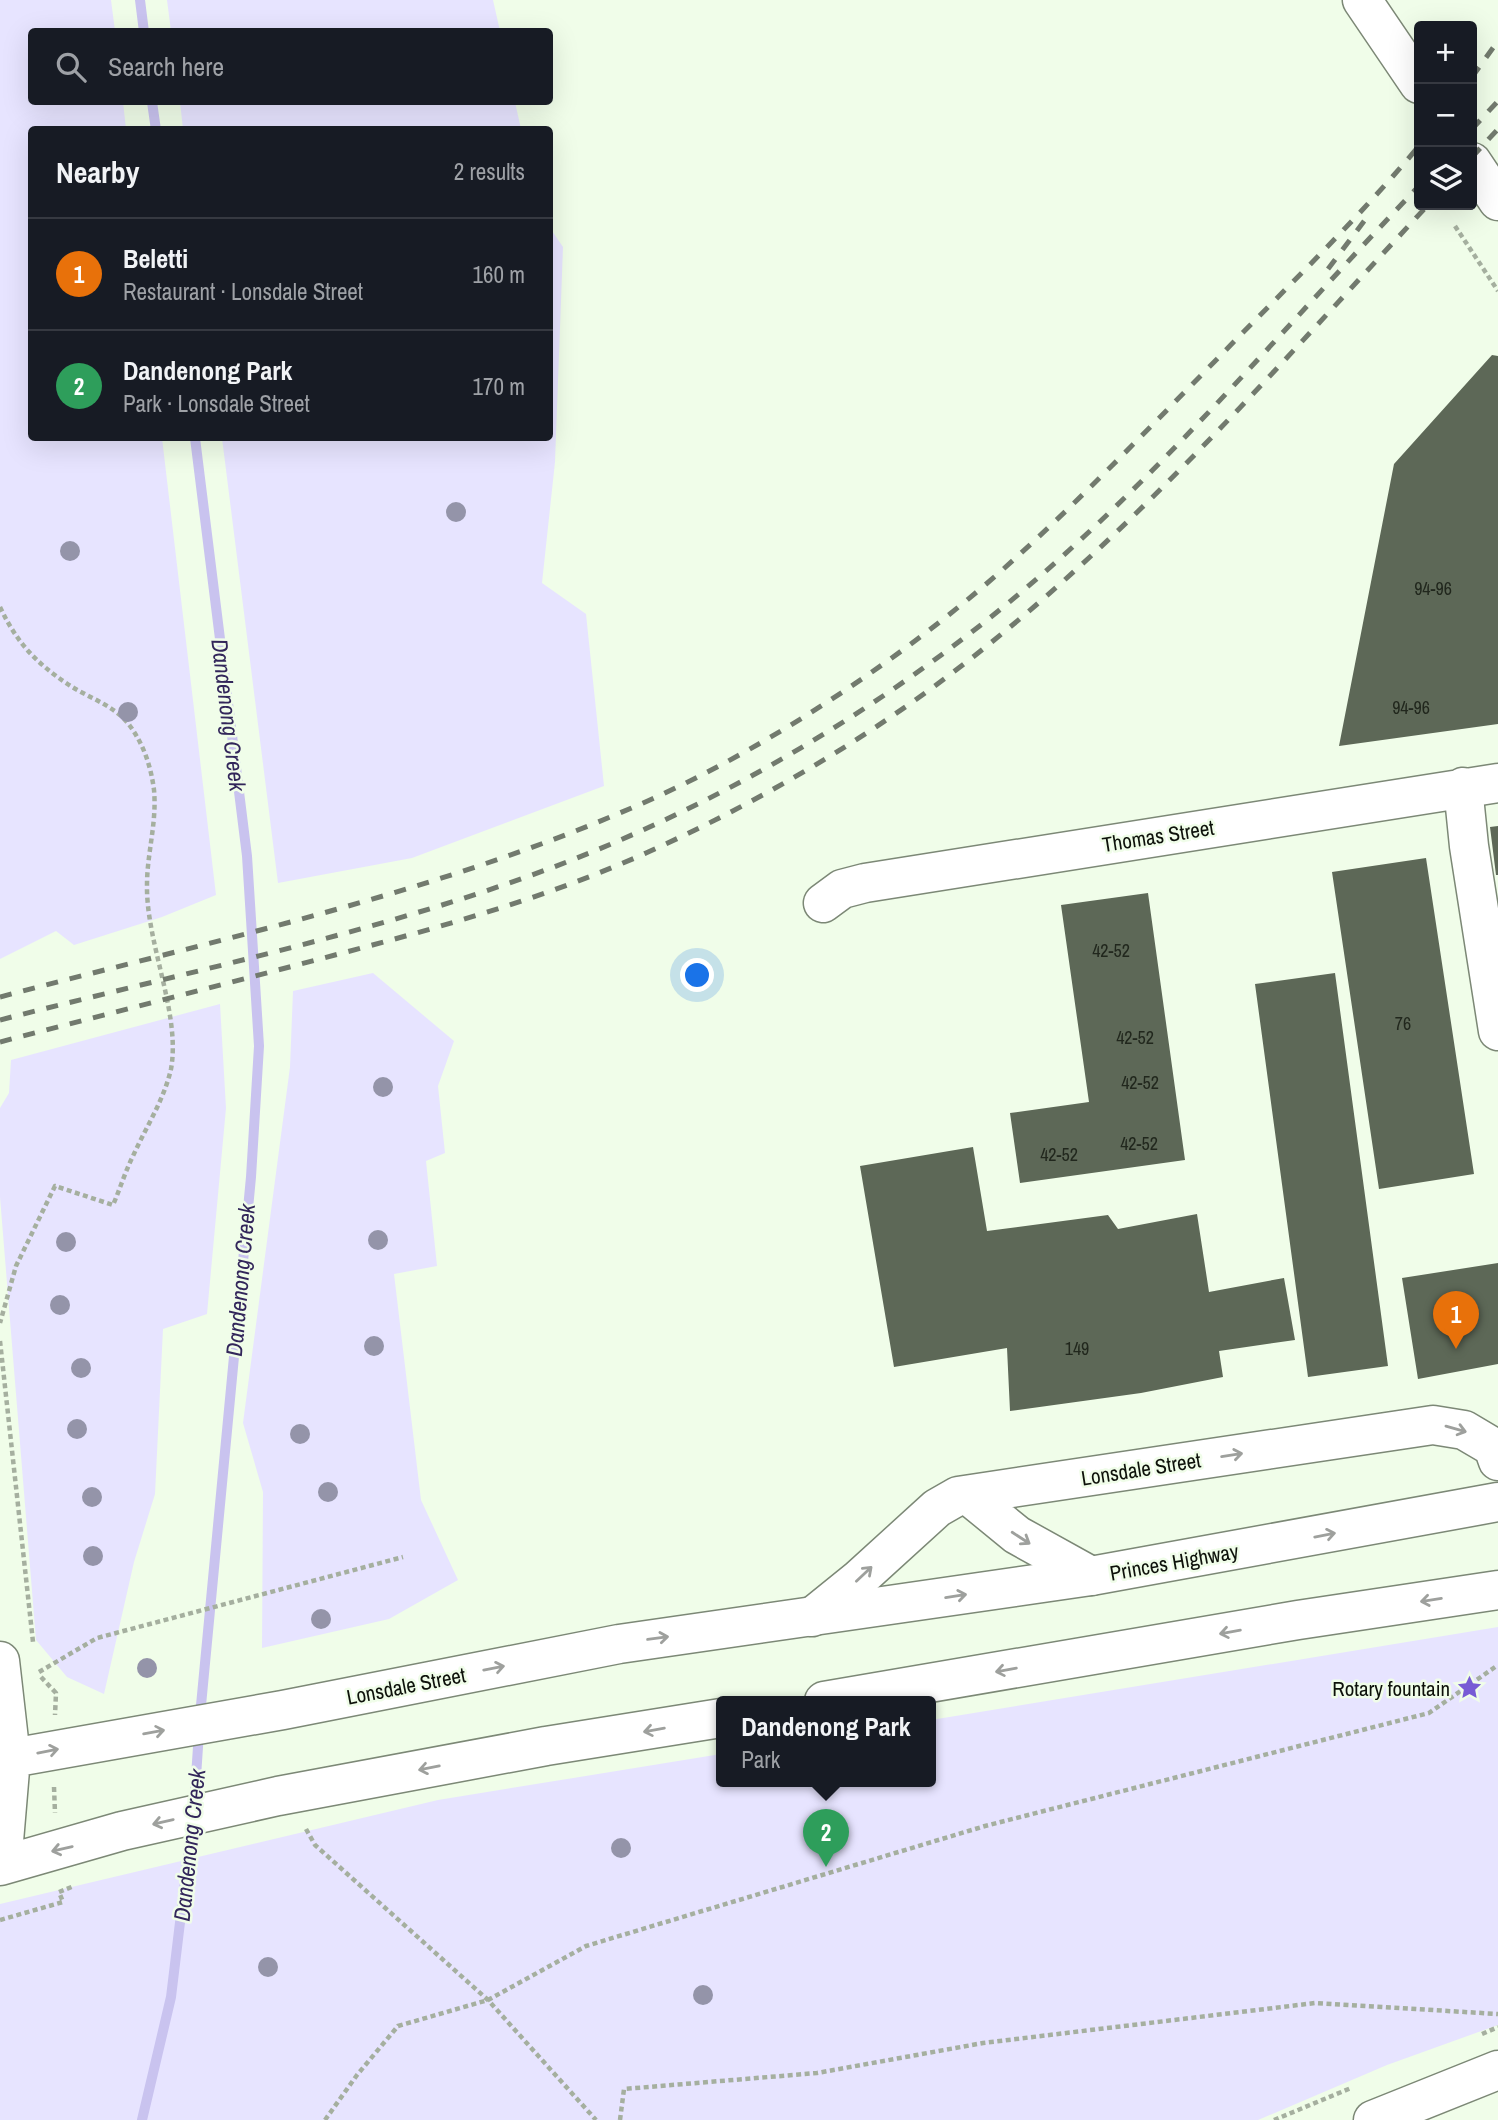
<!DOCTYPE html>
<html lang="en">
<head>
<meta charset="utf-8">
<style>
	:root { --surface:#171b24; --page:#242831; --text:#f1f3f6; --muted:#9ea1a6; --line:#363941; --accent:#7c3aed }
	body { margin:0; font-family:"Archivo Narrow",sans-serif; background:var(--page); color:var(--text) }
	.controls { position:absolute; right:21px; top:21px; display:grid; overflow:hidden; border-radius:7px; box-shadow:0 7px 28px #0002 }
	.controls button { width:63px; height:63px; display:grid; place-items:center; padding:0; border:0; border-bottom:2px solid var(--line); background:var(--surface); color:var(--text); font:35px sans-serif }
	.you { position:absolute; left:698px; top:976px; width:24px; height:24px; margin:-18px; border:5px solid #fff; border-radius:50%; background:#1a73e8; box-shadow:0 0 0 10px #1a73e833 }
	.badge { display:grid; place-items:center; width:46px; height:46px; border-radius:50%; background:var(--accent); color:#fff; font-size:23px; font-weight:700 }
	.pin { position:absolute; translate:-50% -58px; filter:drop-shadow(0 2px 4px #0008) }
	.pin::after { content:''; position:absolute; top:37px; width:24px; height:21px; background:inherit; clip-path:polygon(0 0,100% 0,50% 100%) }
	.popup { position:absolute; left:716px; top:1696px; width:220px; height:91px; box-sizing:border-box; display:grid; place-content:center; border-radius:7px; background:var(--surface); filter:drop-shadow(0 2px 5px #0005); font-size:23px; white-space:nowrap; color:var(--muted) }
	.popup b { font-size:26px; color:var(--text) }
	.popup::after { content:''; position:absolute; left:50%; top:100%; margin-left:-14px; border:14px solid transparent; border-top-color:var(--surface) }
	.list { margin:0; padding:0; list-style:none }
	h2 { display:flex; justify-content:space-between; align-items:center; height:91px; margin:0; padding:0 28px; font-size:30px }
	h2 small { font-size:23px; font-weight:400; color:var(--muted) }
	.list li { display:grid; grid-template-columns:46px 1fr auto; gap:21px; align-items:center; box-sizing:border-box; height:112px; padding:0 28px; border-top:2px solid var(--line) }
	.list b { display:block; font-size:26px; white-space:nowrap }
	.list p { margin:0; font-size:23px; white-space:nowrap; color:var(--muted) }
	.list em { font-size:23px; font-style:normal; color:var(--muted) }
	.icon { flex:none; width:38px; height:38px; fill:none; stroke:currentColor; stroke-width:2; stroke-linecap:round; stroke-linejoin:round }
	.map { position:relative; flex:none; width:1498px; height:2120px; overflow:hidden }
	.search { position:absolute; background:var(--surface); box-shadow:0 7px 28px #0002; left:28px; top:28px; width:525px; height:77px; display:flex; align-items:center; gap:18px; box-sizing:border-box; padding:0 24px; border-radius:7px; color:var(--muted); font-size:26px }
	.panel { position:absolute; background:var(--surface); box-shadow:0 7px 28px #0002; left:28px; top:126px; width:525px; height:315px; border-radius:7px }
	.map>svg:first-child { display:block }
</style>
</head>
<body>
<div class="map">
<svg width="1498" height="2120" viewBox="0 0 1498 2120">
	<rect width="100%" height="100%" fill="#f0fde9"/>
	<path fill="#e7e4ff" d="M 0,0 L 111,0 L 115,31 L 32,32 L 32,102 L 123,102 L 126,129 L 32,130 L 32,438 L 162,438 L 216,895 L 162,917 L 74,945 L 56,931 L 0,959 Z
		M 167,0 L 493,0 L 500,31 L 171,31 Z
		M 180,102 L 515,102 L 521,129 L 183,129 Z
		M 550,228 L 563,247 L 555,462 L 542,583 L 586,614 L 604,786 L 412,858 L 278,883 L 222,438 L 550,438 Z
		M 373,973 L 454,1041 L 438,1086 L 445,1153 L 426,1161 L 437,1266 L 394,1274 L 421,1500 L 458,1580 L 389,1619 L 262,1648 L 263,1492 L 243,1423 L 290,1067 L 293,991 Z
		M 220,1004 L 226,1108 L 207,1314 L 163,1329 L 155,1494 L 134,1562 L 104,1694 L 67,1677 L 36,1640 L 0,1197 L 0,1108 L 9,1093 L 11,1060 Z
		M 1498,1627 L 1498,2025 L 1387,2065 L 1258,2120 L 0,2120 L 0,1904 L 438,1800 L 721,1754 L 721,1781 L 931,1781 L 931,1720 Z"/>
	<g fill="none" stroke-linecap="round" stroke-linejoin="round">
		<path stroke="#c9c3ef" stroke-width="10" d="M 140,0 L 144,32
			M 152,102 L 156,130
			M 195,438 L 247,856 L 259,1046 L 251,1177 L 200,1716
			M 194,1807 L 199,1732
			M 142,2120 L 171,1997 L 192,1823"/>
	</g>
	<path fill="#5d6857" d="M 1492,355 L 1498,356 L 1498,724 L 1339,746 L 1394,464 Z
		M 1498,826 L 1498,875 L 1496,875 L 1490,827 Z
		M 1426,858 L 1474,1174 L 1379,1189 L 1332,872 Z
		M 1148,893 L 1185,1160 L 1020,1183 L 1010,1113 L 1089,1102 L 1061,905 Z
		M 1335,973 L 1388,1366 L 1308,1377 L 1255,984 Z
		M 973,1147 L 987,1231 L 1108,1215 L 1118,1229 L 1197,1214 L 1209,1292 L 1284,1278 L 1295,1340 L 1219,1351 L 1223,1377 L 1141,1393 L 1010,1411 L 1007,1348 L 894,1367 L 860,1166 Z
		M 1498,1263 L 1498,1364 L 1418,1379 L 1402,1278 Z"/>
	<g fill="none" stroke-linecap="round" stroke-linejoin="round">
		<defs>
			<path id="minor" d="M 1463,787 L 1469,846 L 1498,1031
				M 823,903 L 842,889 L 865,883 L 1498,783
				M 968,1495 L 1017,1535 L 1091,1576
				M 812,1617 L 859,1579 L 937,1508 L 958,1496 L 1433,1425 L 1464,1430 L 1493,1447 L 1498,1461
				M 0,1661 L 11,1758
				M 1373,2120 L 1498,2070"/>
			<path id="major" d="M 1362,0 L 1419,84
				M 1472,162 L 1498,201"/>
			<path id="highway" d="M 824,1701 L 1298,1620 L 1498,1590
				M 0,1760 L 283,1710 L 619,1644 L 1091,1576 L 1498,1502
				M 2,1865 L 11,1758
				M 0,1866 L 122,1831 L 278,1796 L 546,1746 L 721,1718"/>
		</defs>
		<use href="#minor" stroke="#7c8876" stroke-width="41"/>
		<use href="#major" stroke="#7c8876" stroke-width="41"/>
		<use href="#highway" stroke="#7c8876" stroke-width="41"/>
		<path stroke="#a5af9f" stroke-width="4.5" stroke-dasharray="5 3.5" stroke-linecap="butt" d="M 1455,226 L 1498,291
			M 0,607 C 17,643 36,663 69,685 C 89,698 116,706 130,726 C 144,745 151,767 154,790 C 157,823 147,853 147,885 C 146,943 181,1014 171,1069 C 164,1100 146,1127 133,1156 C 125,1172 120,1189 113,1205 L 55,1186 L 16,1266 L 0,1323
			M 0,1341 L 33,1642
			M 39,1672 L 97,1638 L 403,1557
			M 41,1677 L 56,1693 L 55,1715
			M 54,1787 L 55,1813
			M 306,1829 L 315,1845 L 488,2000 L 596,2120
			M 59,1892 L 74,1886
			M 0,1920 L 63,1902 L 59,1892
			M 1482,2034 L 1498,2027
			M 325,2120 L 357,2075 L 398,2026 L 488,2000 L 586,1946 L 985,1826 L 1429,1713 L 1498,1665
			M 620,2120 L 624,2089 L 817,2073 L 983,2043 L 1315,2003 L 1498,2014
			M 1274,2120 L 1351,2088"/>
		<use href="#minor" stroke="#fff" stroke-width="38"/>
		<use href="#major" stroke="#fff" stroke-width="38"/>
		<use href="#highway" stroke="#fff" stroke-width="38"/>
		<path stroke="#727a6e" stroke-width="5" stroke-dasharray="12 12" stroke-linecap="butt" d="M 1472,77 L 1498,41
			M 1472,129 L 1498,101
			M 1472,157 L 1498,129
			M 1328,269 L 1368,216
			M 0,997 C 219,939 444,892 652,799 C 778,742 918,648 1020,554 C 1089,491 1154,423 1220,356 C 1287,287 1357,220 1419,146
			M 0,1020 C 190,971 389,931 572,860 C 719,802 857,722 982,624 C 1144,497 1277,334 1419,186
			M 0,1042 C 99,1016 198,991 297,965 C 415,934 535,903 646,853 C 768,798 884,729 988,645 C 1149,516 1287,356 1428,205"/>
	</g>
	<g fill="#9494a9">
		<circle cx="456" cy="512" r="10"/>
		<circle cx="70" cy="551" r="10"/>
		<circle cx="128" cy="712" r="10"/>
		<circle cx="383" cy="1087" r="10"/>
		<circle cx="378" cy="1240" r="10"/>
		<circle cx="66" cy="1242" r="10"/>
		<circle cx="60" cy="1305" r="10"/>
		<circle cx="374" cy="1346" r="10"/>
		<circle cx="81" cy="1368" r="10"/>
		<circle cx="77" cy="1429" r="10"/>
		<circle cx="300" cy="1434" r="10"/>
		<circle cx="328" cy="1492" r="10"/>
		<circle cx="92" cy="1497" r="10"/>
		<circle cx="93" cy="1556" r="10"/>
		<circle cx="321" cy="1619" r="10"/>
		<circle cx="147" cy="1668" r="10"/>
		<circle cx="621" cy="1848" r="10"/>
		<circle cx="268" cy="1967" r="10"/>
		<circle cx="703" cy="1995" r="10"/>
	</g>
	<defs><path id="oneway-shaft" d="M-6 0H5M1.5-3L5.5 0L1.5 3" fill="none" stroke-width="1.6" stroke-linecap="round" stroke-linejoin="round" transform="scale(1.75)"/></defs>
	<g stroke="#9ea09d">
		<use href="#oneway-shaft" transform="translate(1456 1429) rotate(16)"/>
		<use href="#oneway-shaft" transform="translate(1232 1455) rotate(-9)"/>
		<use href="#oneway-shaft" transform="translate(1325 1535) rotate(-11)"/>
		<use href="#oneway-shaft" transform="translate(1021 1538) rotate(33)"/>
		<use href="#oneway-shaft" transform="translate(864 1574) rotate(-43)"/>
		<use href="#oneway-shaft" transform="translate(956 1596) rotate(-9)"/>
		<use href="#oneway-shaft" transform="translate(1431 1600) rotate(171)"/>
		<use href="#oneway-shaft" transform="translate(1230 1632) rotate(170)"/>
		<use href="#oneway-shaft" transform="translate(658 1638) rotate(-8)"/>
		<use href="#oneway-shaft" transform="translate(494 1668) rotate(-11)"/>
		<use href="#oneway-shaft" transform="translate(1006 1670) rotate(170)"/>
		<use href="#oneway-shaft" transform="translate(654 1730) rotate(170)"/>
		<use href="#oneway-shaft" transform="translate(154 1732) rotate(-10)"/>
		<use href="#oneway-shaft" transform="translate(48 1751) rotate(-11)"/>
		<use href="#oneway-shaft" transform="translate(429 1768) rotate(169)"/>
		<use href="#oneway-shaft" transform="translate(163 1822) rotate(167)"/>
		<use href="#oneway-shaft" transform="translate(62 1849) rotate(167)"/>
	</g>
	<defs>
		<symbol id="sight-bare" viewBox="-9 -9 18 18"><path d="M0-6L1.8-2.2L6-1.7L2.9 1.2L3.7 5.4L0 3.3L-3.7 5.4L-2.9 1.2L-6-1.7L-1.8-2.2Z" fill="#785bd5" stroke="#f0fde9" stroke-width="2.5" paint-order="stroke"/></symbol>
	</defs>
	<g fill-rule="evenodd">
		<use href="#sight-bare" x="1452" y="1670" width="35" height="35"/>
	</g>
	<g text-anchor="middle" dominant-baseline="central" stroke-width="5" stroke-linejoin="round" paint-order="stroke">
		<g font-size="18" fill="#21271d">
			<text x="1433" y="588">94-96</text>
			<text x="1411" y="707">94-96</text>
			<text x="1111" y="950">42-52</text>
			<text x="1403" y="1023">76</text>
			<text x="1135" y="1037">42-52</text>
			<text x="1140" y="1082">42-52</text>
			<text x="1139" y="1143">42-52</text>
			<text x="1059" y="1154">42-52</text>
			<text x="1077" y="1348">149</text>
		</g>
		<g font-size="21" fill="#0d110a" stroke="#f0fde9">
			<text transform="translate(1158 836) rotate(-9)">Thomas Street</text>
			<text transform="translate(1141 1469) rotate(-9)">Lonsdale Street</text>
			<text transform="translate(1174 1562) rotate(-10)">Princes Highway</text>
			<text transform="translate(406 1686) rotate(-11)">Lonsdale Street</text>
		</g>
		<g font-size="21" fill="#0d110a" stroke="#f0fde9" text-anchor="end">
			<text x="1450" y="1688">Rotary fountain</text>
		</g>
		<g font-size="23" font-style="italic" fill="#32265a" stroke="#f0fde9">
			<text transform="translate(229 715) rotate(83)">Dandenong Creek</text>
			<text transform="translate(240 1280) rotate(-85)">Dandenong Creek</text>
			<text transform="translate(189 1845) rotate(-84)">Dandenong Creek</text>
		</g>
	</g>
</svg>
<div class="controls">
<button>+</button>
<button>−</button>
<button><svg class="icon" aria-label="layers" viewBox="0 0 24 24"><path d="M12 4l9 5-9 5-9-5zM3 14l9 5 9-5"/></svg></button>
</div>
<div class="you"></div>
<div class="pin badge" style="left:1456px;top:1349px;background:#e8710a">1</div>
<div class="pin badge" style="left:826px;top:1867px;background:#2e9e5b">2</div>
<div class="popup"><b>Dandenong Park</b>Park</div>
<div class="search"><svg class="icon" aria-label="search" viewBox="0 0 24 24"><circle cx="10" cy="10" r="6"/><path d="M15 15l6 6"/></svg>Search here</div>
<section class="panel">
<h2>Nearby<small>2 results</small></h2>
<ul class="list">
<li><span class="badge" style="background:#e8710a">1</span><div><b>Beletti</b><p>Restaurant · Lonsdale Street</p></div><em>160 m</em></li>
<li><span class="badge" style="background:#2e9e5b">2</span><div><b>Dandenong Park</b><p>Park · Lonsdale Street</p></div><em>170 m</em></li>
</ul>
</section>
</div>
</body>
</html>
